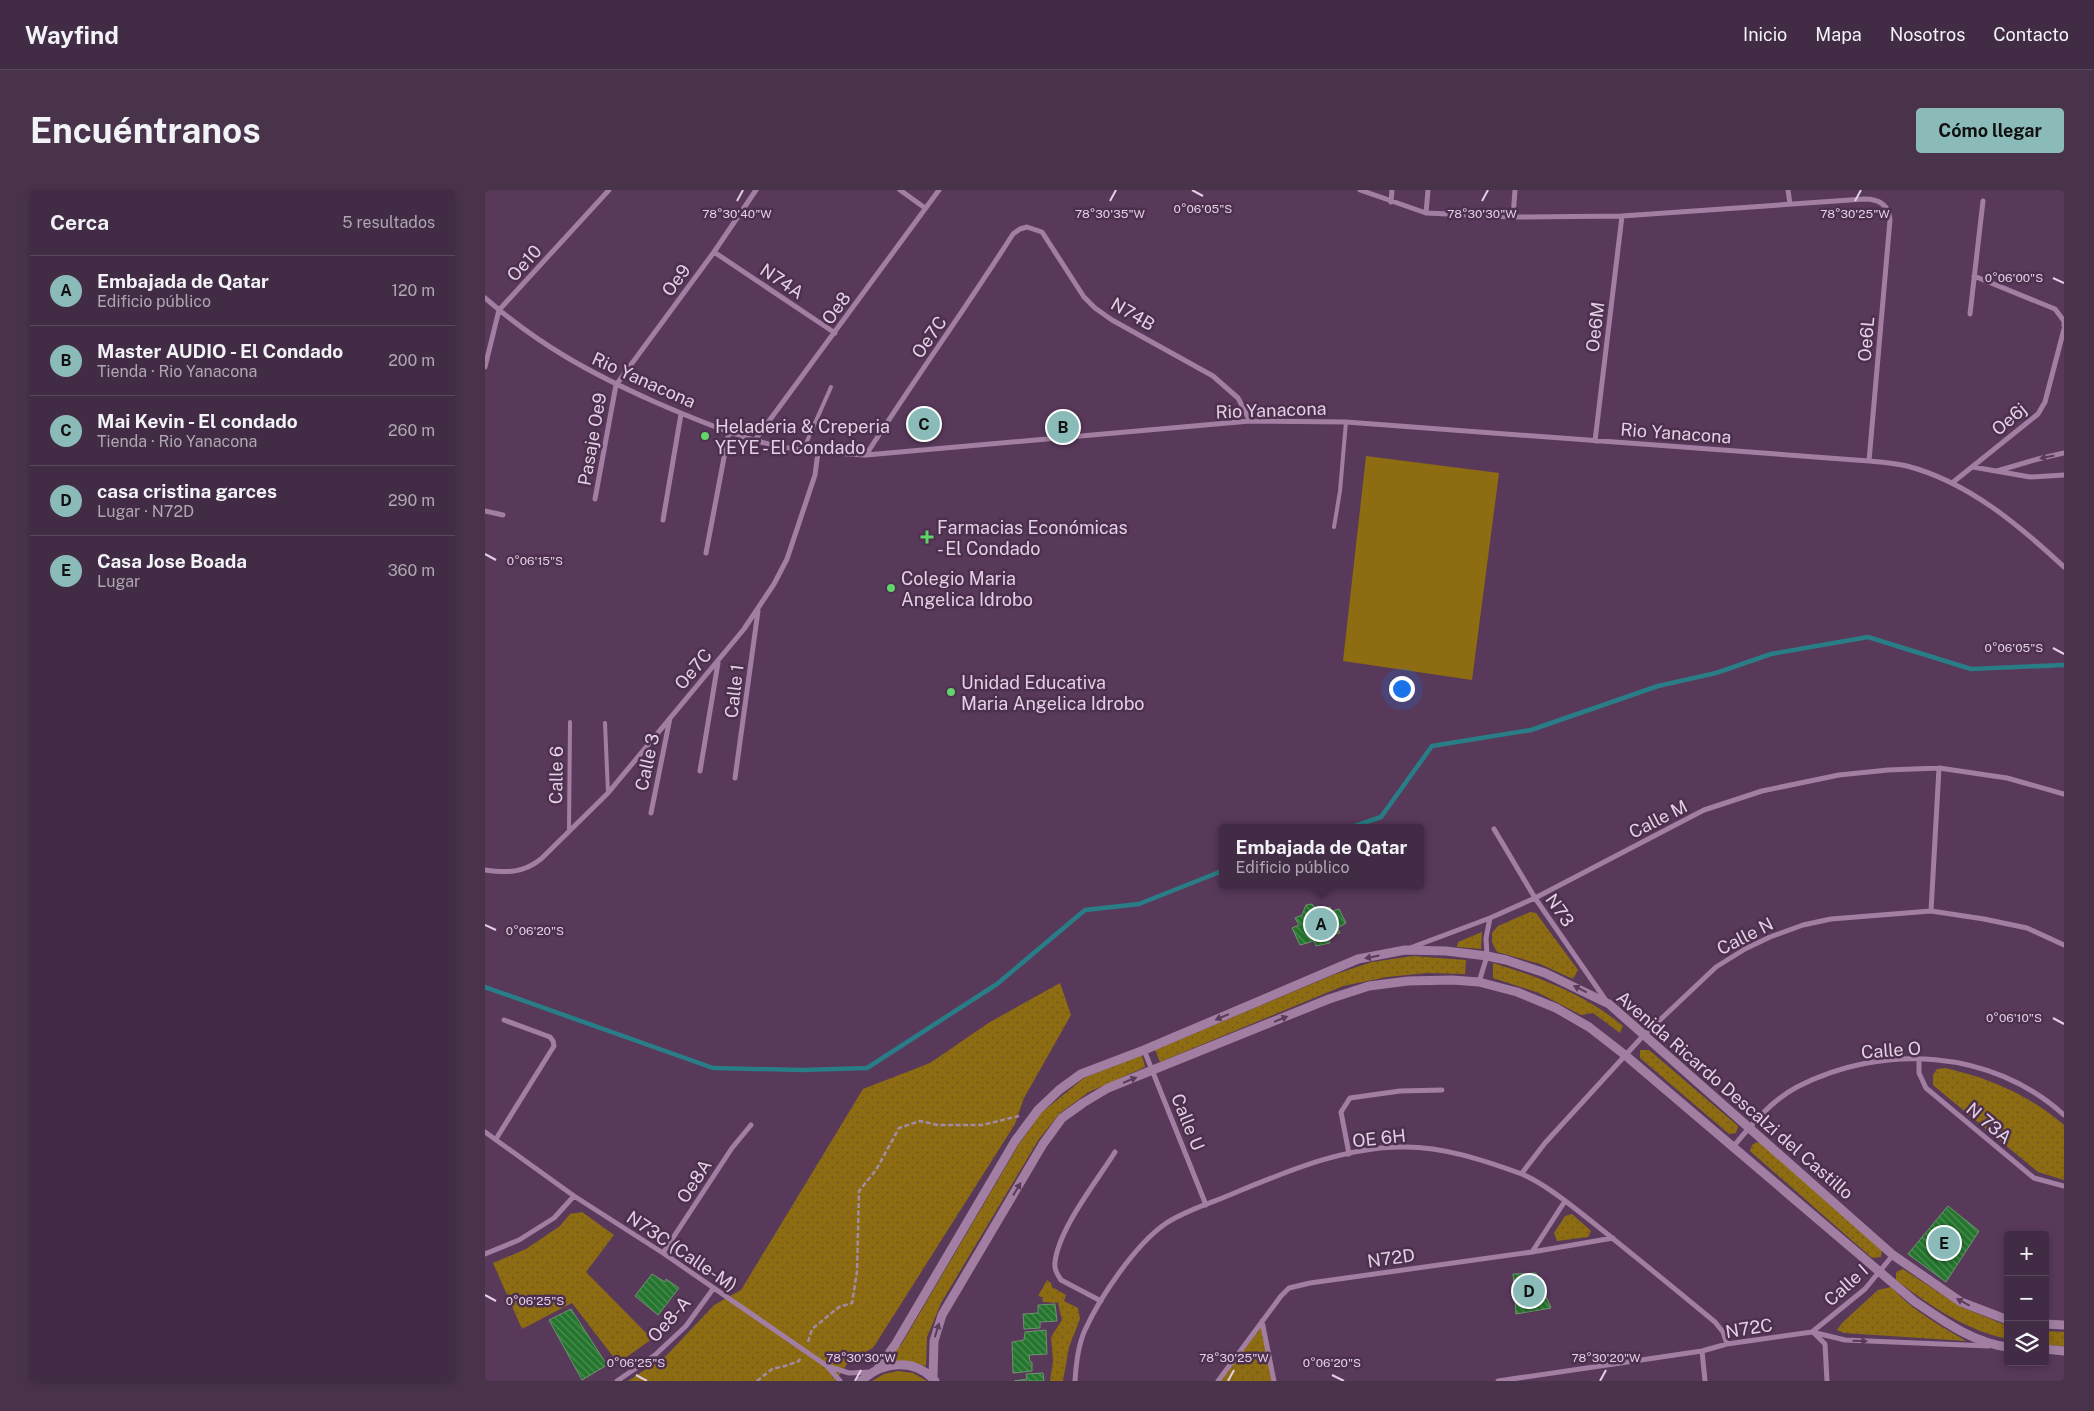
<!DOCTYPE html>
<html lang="es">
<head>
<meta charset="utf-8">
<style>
	:root { --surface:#422b44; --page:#49334b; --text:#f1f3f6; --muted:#aea7b2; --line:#5a475d; --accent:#8bbbb9 }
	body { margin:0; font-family:"Public Sans",sans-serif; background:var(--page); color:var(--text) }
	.controls { position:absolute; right:15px; bottom:15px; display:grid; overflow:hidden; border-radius:5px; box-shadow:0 2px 8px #0003 }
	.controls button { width:45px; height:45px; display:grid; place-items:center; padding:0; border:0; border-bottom:1px solid var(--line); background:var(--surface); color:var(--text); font:25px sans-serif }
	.you { position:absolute; left:916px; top:498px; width:18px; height:18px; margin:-12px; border:4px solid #fff; border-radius:50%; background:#1a73e8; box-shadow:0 0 0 8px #1a73e833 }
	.badge { display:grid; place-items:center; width:32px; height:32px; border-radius:50%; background:var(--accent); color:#111; font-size:16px; font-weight:700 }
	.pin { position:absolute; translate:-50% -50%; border:2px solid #fff; box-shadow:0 1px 5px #0006 }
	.popup { position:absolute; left:734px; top:634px; width:205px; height:65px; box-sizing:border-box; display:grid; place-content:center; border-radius:5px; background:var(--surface); filter:drop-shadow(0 1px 4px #0005); font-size:16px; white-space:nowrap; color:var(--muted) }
	.popup b { font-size:19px; color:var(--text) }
	.popup::after { content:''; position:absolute; left:50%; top:100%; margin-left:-10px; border:10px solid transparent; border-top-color:var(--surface) }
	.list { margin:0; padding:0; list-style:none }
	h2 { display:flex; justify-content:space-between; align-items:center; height:65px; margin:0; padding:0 20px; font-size:21px }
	h2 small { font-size:16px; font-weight:400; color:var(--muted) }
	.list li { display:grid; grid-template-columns:32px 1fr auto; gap:15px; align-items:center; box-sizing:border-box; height:70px; padding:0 20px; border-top:1px solid var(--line) }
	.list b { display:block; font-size:19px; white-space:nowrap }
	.list p { margin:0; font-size:16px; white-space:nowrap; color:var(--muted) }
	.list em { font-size:16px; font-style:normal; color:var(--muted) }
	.icon { flex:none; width:28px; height:28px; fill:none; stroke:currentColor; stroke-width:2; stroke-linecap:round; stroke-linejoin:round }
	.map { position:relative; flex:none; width:1579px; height:1191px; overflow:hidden; border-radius:5px }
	header { display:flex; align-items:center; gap:30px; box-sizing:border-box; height:70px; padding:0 25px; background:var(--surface); border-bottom:1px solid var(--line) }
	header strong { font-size:24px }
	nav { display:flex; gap:28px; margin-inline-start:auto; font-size:18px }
	.intro { display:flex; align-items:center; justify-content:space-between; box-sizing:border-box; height:120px; padding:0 30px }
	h1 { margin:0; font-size:35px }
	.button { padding:12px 22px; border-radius:5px; background:var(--accent); color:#111; font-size:18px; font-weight:700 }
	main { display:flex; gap:30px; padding:0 30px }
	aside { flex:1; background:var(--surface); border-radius:5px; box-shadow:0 2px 8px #0003 }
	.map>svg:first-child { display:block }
</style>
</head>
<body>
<header>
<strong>Wayfind</strong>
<nav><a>Inicio</a><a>Mapa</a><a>Nosotros</a><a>Contacto</a></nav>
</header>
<div class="intro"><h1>Encuéntranos</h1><a class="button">Cómo llegar</a></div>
<main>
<aside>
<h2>Cerca<small>5 resultados</small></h2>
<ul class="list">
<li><span class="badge">A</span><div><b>Embajada de Qatar</b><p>Edificio público</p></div><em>120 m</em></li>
<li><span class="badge">B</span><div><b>Master AUDIO - El Condado</b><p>Tienda · Rio Yanacona</p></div><em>200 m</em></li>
<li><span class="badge">C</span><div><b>Mai Kevin - El condado</b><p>Tienda · Rio Yanacona</p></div><em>260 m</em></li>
<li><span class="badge">D</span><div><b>casa cristina garces</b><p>Lugar · N72D</p></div><em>290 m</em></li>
<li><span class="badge">E</span><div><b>Casa Jose Boada</b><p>Lugar</p></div><em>360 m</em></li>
</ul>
</aside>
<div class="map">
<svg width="1579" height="1191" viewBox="0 0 1579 1191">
	<defs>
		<pattern id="grass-dots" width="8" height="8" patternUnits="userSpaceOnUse" patternTransform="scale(1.25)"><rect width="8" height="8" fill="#8e6c12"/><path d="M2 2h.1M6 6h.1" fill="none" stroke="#705a26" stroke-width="1.8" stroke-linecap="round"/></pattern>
		<pattern id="building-back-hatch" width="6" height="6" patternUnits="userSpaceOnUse" patternTransform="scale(1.25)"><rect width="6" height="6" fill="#24752d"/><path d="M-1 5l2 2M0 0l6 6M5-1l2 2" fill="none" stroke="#4e8e55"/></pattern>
	</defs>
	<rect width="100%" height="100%" fill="#58395a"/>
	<path fill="url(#grass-dots)" d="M 1045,722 L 1051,723 L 1093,780 L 1088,789 L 1055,774 L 1012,762 L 1007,752 L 1007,743 L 1013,736 Z
		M 997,742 L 996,759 L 972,757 L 973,752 Z
		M 928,766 L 981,770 L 980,784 L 942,783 L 902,787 L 858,796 L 675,872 L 670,860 L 848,785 L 887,772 Z
		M 1008,773 C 1055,787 1101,805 1138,836 L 1135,843 L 1108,823 L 1096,825 L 1054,803 L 1008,788 Z
		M 575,793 L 586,825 L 539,908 L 530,934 L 388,1158 L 365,1170 L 350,1191 L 143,1191 L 182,1165 L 229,1115 L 256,1100 L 378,899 L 445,873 L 505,832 Z
		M 1155,860 L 1164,860 L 1253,936 L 1251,943 L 1244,944 L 1155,868 Z
		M 657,865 L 660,877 L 604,902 L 575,923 L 554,949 L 456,1113 L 442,1147 L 441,1176 L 423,1171 L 400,1172 L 416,1155 L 534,954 L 556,923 L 599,888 Z
		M 1460,878 C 1505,888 1544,905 1579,935 L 1579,990 L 1553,982 L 1448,895 L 1448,885 L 1452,879 Z
		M 1274,951 L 1397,1060 L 1396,1067 L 1387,1068 L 1265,961 L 1267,955 Z
		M 97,1022 L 129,1045 L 101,1082 L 167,1149 L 133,1173 L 87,1113 L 37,1139 L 8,1073 L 41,1059 L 75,1036 L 85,1024 Z
		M 1087,1024 L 1106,1041 L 1103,1047 L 1072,1051 L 1069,1043 L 1080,1026 Z
		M 1418,1079 L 1476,1117 L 1523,1136 L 1523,1149 C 1480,1140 1446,1116 1411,1090 L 1411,1082 Z
		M 562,1090 L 566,1093 L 567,1097 L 581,1105 L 579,1111 L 593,1118 L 595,1129 L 584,1157 L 578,1191 L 565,1191 L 568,1171 L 566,1147 L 577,1130 L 573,1113 L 558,1112 L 557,1107 L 553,1106 Z
		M 1406,1097 C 1427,1120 1454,1135 1481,1151 L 1359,1143 L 1352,1140 L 1357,1133 L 1393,1100 Z
		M 777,1131 L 789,1191 L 733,1191 Z
		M 1560,1141 L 1579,1142 L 1579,1156 L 1560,1155 Z"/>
	<path fill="#8e6c12" d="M 881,266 L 1014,283 L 987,490 L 858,471 Z
		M 413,1181 L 428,1183 L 442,1191 L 387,1191 L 399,1184 Z"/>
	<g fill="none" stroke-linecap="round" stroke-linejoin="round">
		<path stroke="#297d86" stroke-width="4.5" d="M 864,638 L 896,627 L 947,556 L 1046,540 L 1173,496 L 1231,483 L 1286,464 L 1383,447 L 1486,479 L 1579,475
			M 0,797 L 228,878 L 317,880 L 382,878 L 512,794 L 600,720 L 654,714 L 737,681"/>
	</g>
	<path fill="url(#building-back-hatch)" stroke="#6f936f" d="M 827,714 L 833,721 L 845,717 L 847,721 L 854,719 L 861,733 L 853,738 L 855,743 L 843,745 L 845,753 L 831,756 L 829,751 L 815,755 L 807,738 L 814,735 L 810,728 L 817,725 L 821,715 Z
		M 1463,1016 L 1494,1041 L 1461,1092 L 1423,1064 Z
		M 1051,1083 L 1066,1118 L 1031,1124 L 1028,1084 Z
		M 167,1084 L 180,1092 L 181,1089 L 194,1098 L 173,1125 L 150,1106 Z
		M 570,1114 L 572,1131 L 555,1132 L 555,1138 L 539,1139 L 538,1124 L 553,1123 L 553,1115 Z
		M 86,1119 L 122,1175 L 97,1190 L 64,1130 Z
		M 561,1140 L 562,1164 L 544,1165 L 545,1172 L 547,1172 L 547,1181 L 528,1183 L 527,1152 L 539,1150 L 540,1142 Z
		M 558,1183 L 559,1191 L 529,1191 L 542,1189 L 541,1184 Z"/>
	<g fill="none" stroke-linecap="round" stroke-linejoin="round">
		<path stroke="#a48ba5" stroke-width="2.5" stroke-dasharray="5 2.5" stroke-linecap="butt" d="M 323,1152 L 327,1139 L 354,1117 L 367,1113 L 372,1082 L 374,1001 L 391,980 L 414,938 L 435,931 L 453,935 L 497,935 L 534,926
			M 272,1191 L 287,1179 L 300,1176 L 314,1171 L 315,1168"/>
		<path stroke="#a17ea2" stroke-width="4" d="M 318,260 L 346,197
			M 849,337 L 855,301 L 861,232
			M 120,533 L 123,603
			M 84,639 L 85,532"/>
		<path stroke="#a17ea2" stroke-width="5" d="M 415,0 L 440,18
			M 875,0 L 941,23 L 1028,27 L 1137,26 L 1379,9 C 1394,9 1404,15 1405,30 L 1384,271
			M 1303,0 L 1305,14
			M 906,12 L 907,0
			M 941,23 L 943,0
			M 1028,27 L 1030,0
			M 229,62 L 350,143
			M 1489,86 L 1570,119 L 1579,131 L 1579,136
			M 0,108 C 54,155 105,183 170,212 C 202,226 235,240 269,250 C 305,261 344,263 381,265 L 765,231 L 861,232 L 1384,271 C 1396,272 1410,273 1422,276 C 1483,292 1534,335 1579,377
			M 1485,124 L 1498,11
			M 0,177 L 14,120 L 124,0
			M 270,250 L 454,0
			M 1110,251 L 1137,26
			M 381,265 C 429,190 481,118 528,44 L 535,39 L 542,37 L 557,42 L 599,107 L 610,118 L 627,130 L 728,186 L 753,208 L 765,231
			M 1488,277 L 1545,287 L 1579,285
			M 1512,281 L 1553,269 L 1579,263
			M 1467,293 L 1553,224 L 1560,212 L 1579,139
			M 110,309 L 131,195 L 229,62 L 271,0
			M 0,321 L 18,325
			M 178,330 L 196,224
			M 221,363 L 244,241
			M 215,581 L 233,473
			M 250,588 L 273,421
			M 166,623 L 185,528
			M 1009,639 L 1050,708 L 1122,812
			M 0,680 C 23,683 38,683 56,669 L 123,603 L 259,439 L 289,394 L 302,369 L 330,285 L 333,262
			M 1446,721 L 1454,578
			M 925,758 L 1005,728 L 1050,708 L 1219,620 L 1277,601 L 1354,585 L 1403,580 L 1454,578 L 1522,588 L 1579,604
			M 994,792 L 1002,766 L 1001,748 L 1005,728
			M 659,860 L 721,1015
			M 1434,870 L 1434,883 L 1441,898 L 1549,988 L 1579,996
			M 0,942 L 89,1006 L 178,1063 L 342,1176 L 364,1183 L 385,1182
			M 11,949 L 69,856 L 68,851 L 65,847 L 19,830
			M 1248,957 C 1266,935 1287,910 1312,897 C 1397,853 1507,859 1579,925
			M 864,964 L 856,922 L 865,908 L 915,901 L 957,900
			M 1037,983 L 1060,953 L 1158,846 L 1231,777 L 1260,759 L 1285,747 L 1318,735 L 1346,729 L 1446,721 L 1499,729 L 1542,738 L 1579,755
			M 1047,1062 L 1080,1011
			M 178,1063 L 247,958 L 266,935
			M 0,1064 L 34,1050 L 69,1028 L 89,1006
			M 616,1111 L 576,1090 C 572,1084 569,1079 570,1072 C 574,1038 612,991 630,962
			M 777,1131 L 789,1191
			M 1327,1142 L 1380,1099 L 1408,1065
			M 1328,1142 L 1340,1154 L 1342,1191
			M 1217,1161 L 1220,1191
			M 342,1176 L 355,1191
			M 132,1191 L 170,1165 L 201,1136 L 228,1099
			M 590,1191 C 591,1174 593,1155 600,1140 C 615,1107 650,1055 680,1034 C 699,1021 721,1015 742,1006 C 798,983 859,956 920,957 C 959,957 998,970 1034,983 C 1057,991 1091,1019 1111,1035 C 1151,1067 1190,1099 1230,1132 L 1238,1142 L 1242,1154
			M 733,1191 L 796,1106 L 804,1098 L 825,1093 L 1047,1062 L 1128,1048
			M 1013,1191 L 1217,1161 L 1242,1154 L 1327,1142 L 1360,1150 L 1504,1156"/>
		<path stroke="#a17ea2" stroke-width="9" d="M 1560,1134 L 1579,1135
			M 1560,1159 L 1579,1161
			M 392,1180 L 410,1155 L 530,951 L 553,920 L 574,900 L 596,884 L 659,860 L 873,769 L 920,760 L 961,761 L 1002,766 L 1021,770 L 1060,783 L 1124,814 L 1408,1065 L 1476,1112 L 1523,1130
			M 448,1188 L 449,1151 L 457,1125 L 558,954 L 577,928 L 598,913 L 623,898 L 844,809 L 884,796 L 923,791 L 967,790 L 994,792 L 1032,802 L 1071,818 L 1104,837 L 1140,865 L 1429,1111 C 1457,1130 1488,1153 1523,1157
			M 376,1191 C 397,1172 429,1167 450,1191"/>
	</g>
	<defs><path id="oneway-solid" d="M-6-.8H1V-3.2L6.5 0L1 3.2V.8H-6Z" transform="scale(1.25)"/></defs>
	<g fill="#5a3b5b">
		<use href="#oneway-solid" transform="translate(1562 267) rotate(168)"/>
		<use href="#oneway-solid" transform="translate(887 767) rotate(169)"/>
		<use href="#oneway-solid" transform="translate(1095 799) rotate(-153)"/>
		<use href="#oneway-solid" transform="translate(737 827) rotate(157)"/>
		<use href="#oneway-solid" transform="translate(796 829) rotate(-22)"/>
		<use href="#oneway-solid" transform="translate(645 890) rotate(-22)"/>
		<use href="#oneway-solid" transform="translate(532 999) rotate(-59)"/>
		<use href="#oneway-solid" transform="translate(1478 1112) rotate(-152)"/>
		<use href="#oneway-solid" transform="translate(452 1140) rotate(-73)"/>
		<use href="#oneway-solid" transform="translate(1375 1151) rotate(2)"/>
	</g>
	<path fill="none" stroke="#e3d0e4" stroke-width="2" d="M 707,0 L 718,6M 252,11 L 258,0M 625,11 L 631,0M 997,11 L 1003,0M 1370,11 L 1376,0M 1568,88 L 1579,93M 0,364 L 11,370M 1568,458 L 1579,464M 0,735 L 11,740M 1568,828 L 1579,834M 0,1105 L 11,1111M 151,1185 L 162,1191M 847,1185 L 859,1191M 370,1191 L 376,1180M 743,1191 L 749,1180M 1115,1191 L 1121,1180"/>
	<g fill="#60d56a" stroke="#4d2f4e" stroke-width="2">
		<circle cx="220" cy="246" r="5"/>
		<path d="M439.5 339.5h5v5h5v5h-5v5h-5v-5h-5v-5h5z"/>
		<circle cx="406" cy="398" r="5"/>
		<circle cx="466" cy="502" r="5"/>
	</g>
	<g text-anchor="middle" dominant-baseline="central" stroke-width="5" stroke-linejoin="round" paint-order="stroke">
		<g font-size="18" fill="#e3d0e4" stroke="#4d2f4e">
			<text transform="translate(39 73) rotate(-48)">Oe10</text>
			<text transform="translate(191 90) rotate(-54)">Oe9</text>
			<text transform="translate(297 91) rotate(34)">N74A</text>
			<text transform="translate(351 118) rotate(-54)">Oe8</text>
			<text transform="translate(648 124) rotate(30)">N74B</text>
			<text transform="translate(1110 137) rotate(-83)">Oe6M</text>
			<text transform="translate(444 147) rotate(-55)">Oe7C</text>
			<text transform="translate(1381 149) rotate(-85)">Oe6L</text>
			<text transform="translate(159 190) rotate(24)">Rio Yanacona</text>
			<text transform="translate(786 220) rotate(-2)">Rio Yanacona</text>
			<text transform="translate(1524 229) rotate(-40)">Oe6j</text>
			<text transform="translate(1191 243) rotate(4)">Rio Yanacona</text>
			<text transform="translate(107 249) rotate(-80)">Pasaje Oe9</text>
			<text transform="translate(208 479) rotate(-50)">Oe7C</text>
			<text transform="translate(249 501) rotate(-83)">Calle 1</text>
			<text transform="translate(162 572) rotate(-78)">Calle 3</text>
			<text transform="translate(71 585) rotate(-89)">Calle 6</text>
			<text transform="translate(1173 629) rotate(-27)">Calle M</text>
			<text transform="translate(1075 720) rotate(55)">N73</text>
			<text transform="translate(1260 746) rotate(-27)">Calle N</text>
			<text transform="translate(1406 860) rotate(-4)">Calle O</text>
			<text transform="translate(1250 905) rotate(41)">Avenida Ricardo Descalzi del Castillo</text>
			<text transform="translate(703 932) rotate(68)">Calle U</text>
			<text transform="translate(1504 933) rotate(40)">N 73A</text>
			<text transform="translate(894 948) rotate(-6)">OE 6H</text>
			<text transform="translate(209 991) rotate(-57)">Oe8A</text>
			<text transform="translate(197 1061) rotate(34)">N73C (Calle-M)</text>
			<text transform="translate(906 1068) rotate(-8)">N72D</text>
			<text transform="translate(1361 1095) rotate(-42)">Calle I</text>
			<text transform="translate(184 1129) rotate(-48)">Oe8-A</text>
			<text transform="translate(1264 1138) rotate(-9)">N72C</text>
		</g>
		<g font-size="18" fill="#e3d0e4" stroke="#4d2f4e" text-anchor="start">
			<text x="230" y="236">Heladeria &amp; Creperia<tspan x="230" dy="21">YEYE - El Condado</tspan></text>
			<text x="452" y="337">Farmacias Económicas<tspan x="452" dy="21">- El Condado</tspan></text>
			<text x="416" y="388">Colegio Maria<tspan x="416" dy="21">Angelica Idrobo</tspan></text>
			<text x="476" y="492">Unidad Educativa<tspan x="476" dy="21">Maria Angelica Idrobo</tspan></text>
		</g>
	</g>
	<g font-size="12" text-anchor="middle" fill="#e3d0e4" stroke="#4d2f4e" stroke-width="5" stroke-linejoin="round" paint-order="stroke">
		<text x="718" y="23">0°06'05"S</text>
		<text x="252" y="28">78°30'40"W</text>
		<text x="625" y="28">78°30'35"W</text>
		<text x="997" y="28">78°30'30"W</text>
		<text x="1370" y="28">78°30'25"W</text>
		<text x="1529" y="92">0°06'00"S</text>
		<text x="50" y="375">0°06'15"S</text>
		<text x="1529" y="462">0°06'05"S</text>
		<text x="50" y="745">0°06'20"S</text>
		<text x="1529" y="832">0°06'10"S</text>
		<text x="50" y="1115">0°06'25"S</text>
		<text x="376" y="1172">78°30'30"W</text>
		<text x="749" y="1172">78°30'25"W</text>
		<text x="1121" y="1172">78°30'20"W</text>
		<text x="151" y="1177">0°06'25"S</text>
		<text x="847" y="1177">0°06'20"S</text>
	</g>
</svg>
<div class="controls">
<button>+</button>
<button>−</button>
<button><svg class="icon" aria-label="layers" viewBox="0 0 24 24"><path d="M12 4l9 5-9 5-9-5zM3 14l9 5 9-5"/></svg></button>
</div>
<div class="you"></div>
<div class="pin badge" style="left:836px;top:734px">A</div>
<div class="popup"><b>Embajada de Qatar</b>Edificio público</div>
<div class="pin badge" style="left:578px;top:237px">B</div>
<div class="pin badge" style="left:439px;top:234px">C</div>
<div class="pin badge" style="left:1044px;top:1101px">D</div>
<div class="pin badge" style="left:1459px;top:1053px">E</div>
</div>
</main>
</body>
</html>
